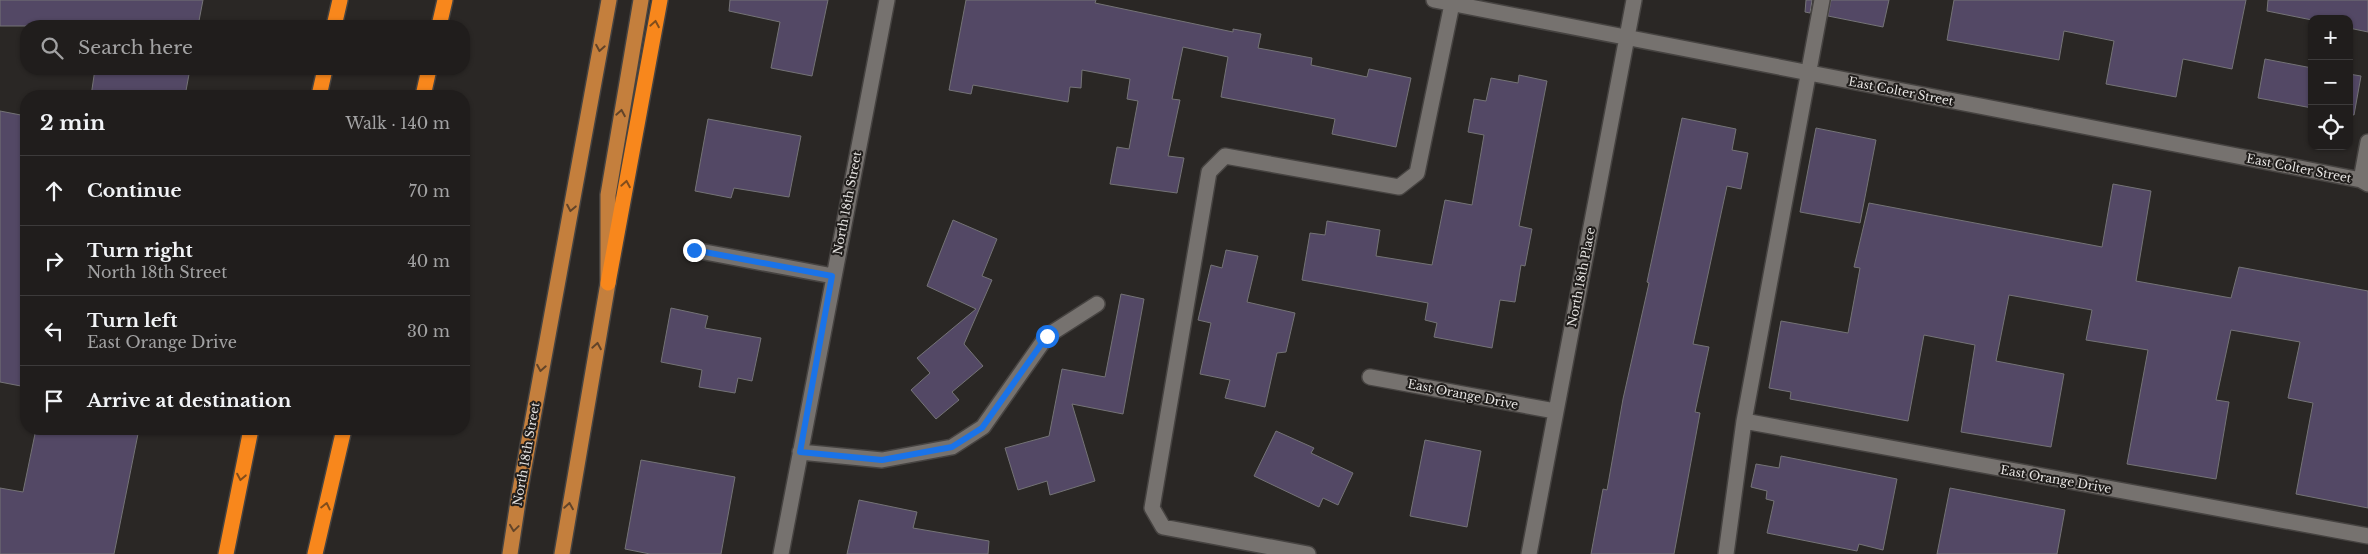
<!DOCTYPE html>
<html lang="en">
<head>
<meta charset="utf-8">
<style>
	:root { --surface:#201d1c; --page:#2d2a29; --text:#f1f3f6; --muted:#a2a2a3; --line:#3d3b3b }
	body { margin:0; font-family:"Libre Baskerville",serif; background:var(--page); color:var(--text) }
	.controls { position:absolute; right:15px; top:15px; display:grid; overflow:hidden; border-radius:10px; box-shadow:0 1px 4px #0004 }
	.controls button { width:45px; height:45px; display:grid; place-items:center; padding:0; border:0; border-bottom:1px solid var(--line); background:var(--surface); color:var(--text); font:25px sans-serif }
	.stop { position:absolute; width:15px; height:15px; margin:-11px; border:4px solid #1a73e8; border-radius:50%; background:#fff }
	.stop.end { background:#1a73e8; border-color:#fff; box-shadow:0 1px 5px #0008 }
	.list { margin:0; padding:0; list-style:none }
	h2 { display:flex; justify-content:space-between; align-items:center; height:65px; margin:0; padding:0 20px; font-size:21px }
	h2 small { font-size:16px; font-weight:400; color:var(--muted) }
	.list li { display:grid; grid-template-columns:32px 1fr auto; gap:15px; align-items:center; box-sizing:border-box; height:70px; padding:0 20px; border-top:1px solid var(--line) }
	.list b { display:block; font-size:19px; white-space:nowrap }
	.list p { margin:0; font-size:16px; white-space:nowrap; color:var(--muted) }
	.list em { font-size:16px; font-style:normal; color:var(--muted) }
	.icon { flex:none; width:28px; height:28px; fill:none; stroke:currentColor; stroke-width:2; stroke-linecap:round; stroke-linejoin:round }
	.map { position:relative; flex:none; width:2368px; height:554px; overflow:hidden }
	.search { position:absolute; background:var(--surface); box-shadow:0 1px 4px #0004; left:20px; top:20px; width:450px; height:55px; display:flex; align-items:center; gap:12px; box-sizing:border-box; padding:0 18px; border-radius:20px; color:var(--muted); font-size:19px }
	.panel { position:absolute; background:var(--surface); box-shadow:0 1px 4px #0004; left:20px; top:90px; width:450px; height:345px; border-radius:20px }
	.map>svg:first-child { display:block }
</style>
</head>
<body>
<div class="map">
<svg width="2368" height="554" viewBox="0 0 2368 554">
	<rect width="100%" height="100%" fill="#2a2725"/>
	<path fill="#534865" stroke="#747376" d="M 0,0 L 203,0 L 198,26 L 0,26 Z
		M 730,0 L 828,0 L 812,76 L 771,68 L 780,22 L 729,11 Z
		M 966,0 L 1096,0 L 1095,3 L 1233,32 L 1233,29 L 1261,34 L 1258,48 L 1312,58 L 1311,65 L 1367,77 L 1369,69 L 1411,78 L 1396,147 L 1332,134 L 1335,119 L 1221,97 L 1228,57 L 1183,47 L 1172,99 L 1180,100 L 1168,156 L 1184,158 L 1177,193 L 1110,184 L 1117,147 L 1129,149 L 1138,101 L 1127,99 L 1130,79 L 1082,70 L 1081,88 L 1070,87 L 1068,102 L 973,85 L 971,94 L 949,90 Z
		M 1806,0 L 1812,0 L 1810,13 L 1805,12 Z
		M 1831,0 L 1889,0 L 1883,27 L 1828,16 Z
		M 1954,0 L 2246,0 L 2232,69 L 2183,59 L 2176,97 L 2106,84 L 2114,41 L 2064,31 L 2059,60 L 1947,40 Z
		M 2268,0 L 2368,0 L 2368,32 L 2349,28 L 2349,19 L 2312,19 L 2312,20 L 2267,11 Z
		M 2265,59 L 2312,68 L 2312,108 L 2258,98 Z
		M 95,69 L 190,69 L 185,96 L 91,96 Z
		M 2349,74 L 2361,76 L 2354,115 L 2349,114 Z
		M 1519,75 L 1547,81 L 1519,226 L 1532,229 L 1525,266 L 1521,265 L 1515,302 L 1500,300 L 1492,348 L 1434,337 L 1437,323 L 1425,320 L 1428,303 L 1302,280 L 1310,233 L 1325,235 L 1327,221 L 1380,230 L 1376,256 L 1432,265 L 1445,200 L 1472,205 L 1484,135 L 1468,132 L 1474,99 L 1486,101 L 1491,78 L 1518,83 Z
		M 0,111 L 26,116 L 26,387 L 0,382 Z
		M 1682,118 L 1736,129 L 1732,150 L 1748,153 L 1741,189 L 1727,186 L 1693,344 L 1709,347 L 1695,412 L 1700,413 L 1674,554 L 1591,554 L 1603,489 L 1607,490 L 1623,399 L 1649,283 L 1647,282 Z
		M 708,119 L 801,136 L 789,197 L 734,188 L 731,198 L 695,191 Z
		M 1816,128 L 1876,140 L 1860,223 L 1800,212 Z
		M 2113,184 L 2151,191 L 2136,281 L 2231,298 L 2239,267 L 2368,291 L 2368,508 L 2296,494 L 2313,403 L 2288,398 L 2300,342 L 2231,330 L 2216,400 L 2229,402 L 2216,479 L 2127,464 L 2148,350 L 2086,340 L 2092,310 L 2009,295 L 1996,361 L 2064,374 L 2051,447 L 1961,432 L 1975,345 L 1924,335 L 1908,421 L 1790,399 L 1791,392 L 1769,388 L 1781,321 L 1848,333 L 1860,268 L 1854,267 L 1869,203 L 2102,247 Z
		M 953,220 L 997,239 L 982,276 L 992,280 L 964,344 L 983,366 L 952,392 L 959,400 L 936,419 L 911,390 L 930,373 L 917,358 L 976,309 L 927,286 Z
		M 1226,250 L 1258,256 L 1247,302 L 1295,313 L 1286,352 L 1277,353 L 1265,407 L 1225,398 L 1230,380 L 1200,374 L 1211,323 L 1198,320 L 1211,265 L 1222,268 Z
		M 1121,294 L 1144,299 L 1123,414 L 1072,404 L 1095,481 L 1050,495 L 1047,481 L 1018,490 L 1005,448 L 1049,436 L 1062,369 L 1105,377 Z
		M 671,308 L 708,316 L 705,328 L 761,338 L 752,381 L 738,378 L 735,393 L 699,387 L 702,370 L 661,362 Z
		M 36,429 L 139,429 L 114,554 L 0,554 L 0,488 L 23,492 Z
		M 1276,431 L 1314,448 L 1311,453 L 1353,473 L 1338,505 L 1323,498 L 1319,507 L 1254,476 Z
		M 1425,440 L 1481,451 L 1467,527 L 1410,516 Z
		M 1781,456 L 1897,479 L 1883,550 L 1859,544 L 1857,551 L 1767,533 L 1774,501 L 1766,499 L 1767,491 L 1751,487 L 1756,464 L 1779,468 Z
		M 641,460 L 735,477 L 721,554 L 650,554 L 625,549 Z
		M 1950,488 L 2065,510 L 2057,554 L 1937,554 Z
		M 859,500 L 917,512 L 913,528 L 989,541 L 988,554 L 847,554 Z"/>
	<g fill="none" stroke-linecap="round" stroke-linejoin="round">
		<defs>
			<path id="minor" d="M 1434,0 L 2361,180 L 2368,184
				M 2361,180 L 2368,142
				M 694,250 L 833,276
				M 1370,377 L 1555,411
				M 1744,421 L 2368,536
				M 800,452 L 882,460 L 952,447 L 983,427 L 1047,336 L 1097,304
				M 781,554 L 887,0
				M 1308,554 L 1163,527 L 1152,508 L 1209,172 L 1225,156 L 1399,187 L 1417,173 L 1452,4
				M 1529,554 L 1634,0
				M 1726,554 L 1744,421 L 1822,0"/>
			<path id="major" d="M 510,554 L 519,495 L 609,0
				M 562,554 L 608,283 L 608,195 L 641,0"/>
			<path id="highway" d="M 334,26 L 340,0
				M 439,26 L 445,0
				M 319,96 L 325,69
				M 423,96 L 429,69
				M 608,283 L 660,0
				M 226,554 L 251,429
				M 315,554 L 344,429"/>
		</defs>
		<use href="#minor" stroke="#464341" stroke-width="18"/>
		<use href="#major" stroke="#464341" stroke-width="18"/>
		<use href="#highway" stroke="#464341" stroke-width="18"/>
		<use href="#minor" stroke="#76726f" stroke-width="15"/>
		<use href="#major" stroke="#c47f3d" stroke-width="15"/>
		<use href="#highway" stroke="#f8871c" stroke-width="15"/>
	</g>
	<defs><path id="oneway-chevron" d="M-2-3.5L2.5 0L-2 3.5" fill="none" stroke-width="1.6" stroke-linecap="round" stroke-linejoin="round" transform="scale(1.25)"/></defs>
	<g stroke="#814d1b">
		<use href="#oneway-chevron" transform="translate(655 24) rotate(-80)"/>
		<use href="#oneway-chevron" transform="translate(626 184) rotate(-80)"/>
		<use href="#oneway-chevron" transform="translate(241 477) rotate(101)"/>
		<use href="#oneway-chevron" transform="translate(326 506) rotate(-77)"/>
	</g>
	<g stroke="#624429">
		<use href="#oneway-chevron" transform="translate(600 48) rotate(100)"/>
		<use href="#oneway-chevron" transform="translate(621 113) rotate(-80)"/>
		<use href="#oneway-chevron" transform="translate(571 208) rotate(101)"/>
		<use href="#oneway-chevron" transform="translate(597 346) rotate(-80)"/>
		<use href="#oneway-chevron" transform="translate(541 368) rotate(100)"/>
		<use href="#oneway-chevron" transform="translate(569 506) rotate(-81)"/>
		<use href="#oneway-chevron" transform="translate(514 528) rotate(98)"/>
	</g>
	<g fill="none" stroke-linecap="round" stroke-linejoin="round">
		<path stroke="#1a73e8" stroke-width="6" d="M 694,250 L 832,276 L 800,452 L 882,460 L 952,447 L 982,428 L 1047,336"/>
	</g>
	<g text-anchor="middle" dominant-baseline="central" stroke-width="4" stroke-linejoin="round" paint-order="stroke">
		<g font-size="12" fill="#e6e4e2" stroke="#201d1b">
			<text transform="translate(1901 91) rotate(11)">East Colter Street</text>
			<text transform="translate(2299 168) rotate(11)">East Colter Street</text>
			<text transform="translate(847 203) rotate(-79)">North 18th Street</text>
			<text transform="translate(1581 277) rotate(-79)">North 18th Place</text>
			<text transform="translate(1463 394) rotate(11)">East Orange Drive</text>
			<text transform="translate(526 454) rotate(-80)">North 18th Street</text>
			<text transform="translate(2056 479) rotate(10)">East Orange Drive</text>
		</g>
	</g>
</svg>
<div class="controls">
<button>+</button>
<button>−</button>
<button><svg class="icon" aria-label="locate" viewBox="0 0 24 24"><circle cx="12" cy="12" r="6"/><path d="M12 2v4M12 18v4M2 12h4M18 12h4"/></svg></button>
</div>
<div class="stop" style="left:1047px;top:336px"></div>
<div class="stop end" style="left:694px;top:250px"></div>
<div class="search"><svg class="icon" aria-label="search" viewBox="0 0 24 24"><circle cx="10" cy="10" r="6"/><path d="M15 15l6 6"/></svg>Search here</div>
<section class="panel">
<h2>2 min<small>Walk · 140 m</small></h2>
<ul class="list">
<li><svg class="icon" aria-label="ahead" viewBox="0 0 24 24"><path d="M12 20V5M6 11l6-6 6 6"/></svg><div><b>Continue</b></div><em>70 m</em></li>
<li><svg class="icon" aria-label="right" viewBox="0 0 24 24"><path d="M7 20v-9h11M14 6l5 5-5 5"/></svg><div><b>Turn right</b><p>North 18th Street</p></div><em>40 m</em></li>
<li><svg class="icon" aria-label="left" viewBox="0 0 24 24"><path d="M17 20v-9H6M10 6l-5 5 5 5"/></svg><div><b>Turn left</b><p>East Orange Drive</p></div><em>30 m</em></li>
<li><svg class="icon" aria-label="arrive" viewBox="0 0 24 24"><path d="M6 21V4h12l-3 4 3 4H6"/></svg><div><b>Arrive at destination</b></div></li>
</ul>
</section>
</div>
</body>
</html>
